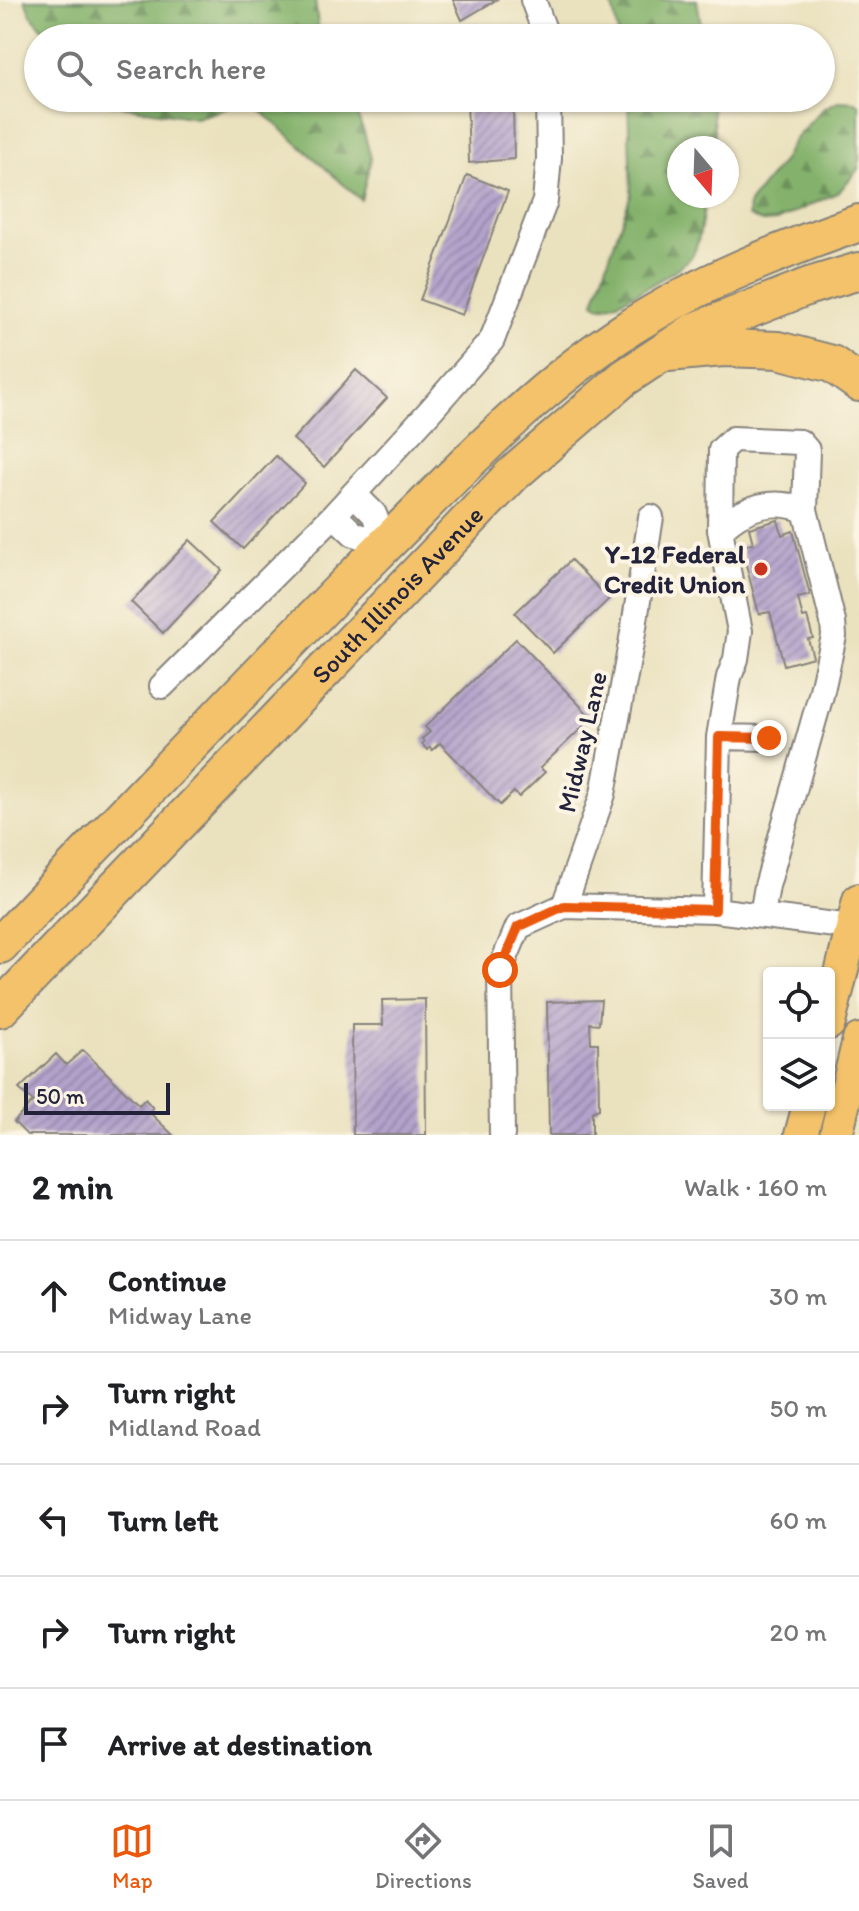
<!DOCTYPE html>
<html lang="en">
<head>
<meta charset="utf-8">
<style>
	:root { --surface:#fff; --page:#f6f6f6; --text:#202124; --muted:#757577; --line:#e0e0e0; --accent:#ea580c }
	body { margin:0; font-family:Itim,sans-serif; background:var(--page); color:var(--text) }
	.controls { position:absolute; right:24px; bottom:24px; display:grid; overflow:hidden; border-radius:8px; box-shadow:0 2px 6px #0004 }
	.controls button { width:72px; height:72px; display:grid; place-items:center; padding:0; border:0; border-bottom:2px solid var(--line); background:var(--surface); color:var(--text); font:40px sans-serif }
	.compass { position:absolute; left:667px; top:136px; width:72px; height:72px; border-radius:50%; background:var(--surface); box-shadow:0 2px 6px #0004; rotate:161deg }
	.scale { position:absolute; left:24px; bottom:20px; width:146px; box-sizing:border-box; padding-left:8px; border:4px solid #22223b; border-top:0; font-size:22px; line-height:28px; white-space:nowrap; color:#22223b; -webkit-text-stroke:6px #fcf5e5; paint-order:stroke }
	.stop { position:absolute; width:24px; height:24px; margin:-18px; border:6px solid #ea580c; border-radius:50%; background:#fff }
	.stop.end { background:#ea580c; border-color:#fff; box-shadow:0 2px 8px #0008 }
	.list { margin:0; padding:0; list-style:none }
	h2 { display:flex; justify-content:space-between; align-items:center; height:104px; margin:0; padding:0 32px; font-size:34px }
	h2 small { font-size:26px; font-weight:400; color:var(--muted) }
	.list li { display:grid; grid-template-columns:52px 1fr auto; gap:24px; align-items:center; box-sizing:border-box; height:112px; padding:0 32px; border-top:2px solid var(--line) }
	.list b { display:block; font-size:30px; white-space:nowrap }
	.list p { margin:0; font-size:26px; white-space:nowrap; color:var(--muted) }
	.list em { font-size:26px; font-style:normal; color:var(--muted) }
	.icon { flex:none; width:44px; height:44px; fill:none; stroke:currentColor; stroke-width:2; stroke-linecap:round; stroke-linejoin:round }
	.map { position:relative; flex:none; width:859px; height:1135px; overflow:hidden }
	.search { position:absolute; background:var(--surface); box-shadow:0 2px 6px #0004; left:24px; right:24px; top:24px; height:88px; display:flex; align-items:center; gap:20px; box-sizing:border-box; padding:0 28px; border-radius:44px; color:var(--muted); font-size:30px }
	.sheet { height:664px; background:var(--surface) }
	nav { display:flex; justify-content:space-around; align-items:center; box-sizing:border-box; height:112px; border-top:2px solid var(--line); background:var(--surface); font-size:22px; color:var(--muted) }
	nav a { display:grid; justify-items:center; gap:4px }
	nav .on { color:var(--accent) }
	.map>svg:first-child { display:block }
</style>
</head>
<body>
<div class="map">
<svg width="859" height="1135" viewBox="0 0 859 1135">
	<defs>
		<pattern id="forest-firs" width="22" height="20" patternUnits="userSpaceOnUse" patternTransform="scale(2)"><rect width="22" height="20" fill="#84b26c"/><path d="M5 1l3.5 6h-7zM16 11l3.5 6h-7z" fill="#6c905a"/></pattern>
		<pattern id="building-hatch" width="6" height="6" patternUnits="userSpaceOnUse" patternTransform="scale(2)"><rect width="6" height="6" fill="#b3a2cb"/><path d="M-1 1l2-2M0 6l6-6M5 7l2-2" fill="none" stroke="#9184a6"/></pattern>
	</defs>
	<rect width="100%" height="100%" fill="#fcf5e5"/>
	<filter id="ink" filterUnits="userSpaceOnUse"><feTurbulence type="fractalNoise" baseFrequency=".0125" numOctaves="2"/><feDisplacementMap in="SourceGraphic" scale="16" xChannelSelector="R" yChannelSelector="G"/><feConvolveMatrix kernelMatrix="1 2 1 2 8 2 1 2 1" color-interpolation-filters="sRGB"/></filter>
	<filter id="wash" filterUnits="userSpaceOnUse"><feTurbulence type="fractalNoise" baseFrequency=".006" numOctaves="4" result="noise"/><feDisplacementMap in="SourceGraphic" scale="32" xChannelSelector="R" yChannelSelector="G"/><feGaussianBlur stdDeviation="1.8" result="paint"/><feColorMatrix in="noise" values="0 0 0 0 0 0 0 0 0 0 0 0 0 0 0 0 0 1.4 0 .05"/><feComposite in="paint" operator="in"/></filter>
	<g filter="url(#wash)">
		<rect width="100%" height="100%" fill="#eae1be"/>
		<path fill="url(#forest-firs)" stroke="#536a54" stroke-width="2" d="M 25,0 L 315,0 L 318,25 L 322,38 L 51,38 L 31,15 Z
			M 611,0 L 697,0 L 703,38 L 619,38 Z
			M 104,98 L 350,98 L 364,132 L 371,159 L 361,200 L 250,101 L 196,118 L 110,104 Z
			M 628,98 L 711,98 L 716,148 L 679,148 L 679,196 L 706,196 C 703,211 701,239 694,252 C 684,270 623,302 602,307 L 594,302 L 631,194 Z
			M 837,100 L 854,101 L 859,104 L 859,168 L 839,192 L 776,221 L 762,222 L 748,216 L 749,203 L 782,162 L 794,140 L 824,107 Z"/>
		<g id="blocks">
			<path fill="url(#building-hatch)" d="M 453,0 L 496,0 L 462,20 Z
				M 512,29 L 512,38 L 466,38 L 465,31 Z
				M 467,98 L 513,98 L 514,159 L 469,163 Z
				M 467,175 L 508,191 L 462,315 L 420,300 Z
				M 356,370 L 387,398 L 324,467 L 293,439 Z
				M 276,456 L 305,483 L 243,549 L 214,522 Z
				M 778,520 L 782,535 L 793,531 L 810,595 L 798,598 L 803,618 L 807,617 L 813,638 L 808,639 L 813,657 L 784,665 L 770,612 L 759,614 L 741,546 L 753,543 L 749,528 Z
				M 190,540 L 222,570 L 163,633 L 131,602 Z
				M 571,560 L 609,599 L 553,653 L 515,613 Z
				M 516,639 L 592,718 L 540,768 L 545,772 L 519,797 L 514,792 L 500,805 L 440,743 L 432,750 L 430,747 L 427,750 L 422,744 L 424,742 L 422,739 L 430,732 L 425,727 Z
				M 425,999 L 426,1135 L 353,1135 L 352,1025 L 383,1025 L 382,1000 Z
				M 601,1000 L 599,1024 L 590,1023 L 591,1043 L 598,1043 L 599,1109 L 592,1112 L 592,1135 L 549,1135 L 547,1002 Z
				M 83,1050 L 139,1105 L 145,1099 L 153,1108 L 149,1112 L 173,1135 L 27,1135 L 14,1122 L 33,1101 L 19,1089 L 56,1054 L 66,1065 Z"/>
		</g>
	</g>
	<g filter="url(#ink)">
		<use href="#blocks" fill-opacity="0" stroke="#86827c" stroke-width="2"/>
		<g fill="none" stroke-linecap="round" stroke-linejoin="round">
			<defs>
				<path id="minor" d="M 533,0 L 547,38
					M 354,494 L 374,514 L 386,545
					M 334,515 L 354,534 L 386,545
					M 720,530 C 744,506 774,498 805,510 L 833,622 L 834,636 L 821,695 L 767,886 L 762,915
					M 162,686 L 334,515 L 430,411 L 492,340 L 545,201 L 549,158 L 548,98
					M 719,737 L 769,738
					M 564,906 L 715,910 L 859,928
					M 715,910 L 719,737 L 729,677 L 736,659 L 740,631 L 720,530 L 721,450 L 733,439 L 800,442 L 807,450 L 805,510
					M 502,1135 L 500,970 L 518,927 L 564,906 L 603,794 L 633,633 L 651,517"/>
				<path id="major" d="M 829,1023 L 859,900
					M 801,1135 L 809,1105
					M 836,1135 L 859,1040"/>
				<g id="highway">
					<path d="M 668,353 L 723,348 L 778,350 L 832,364 L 859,383"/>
					<path d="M 0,945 C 125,814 249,682 377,553 C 457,473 533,390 629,328 C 700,282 779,251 859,223"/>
					<path id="s1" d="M 0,1009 L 512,475 L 624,378 L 695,331 L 809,286 L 859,271"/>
				</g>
			</defs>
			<use href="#minor" stroke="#86827c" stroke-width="28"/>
			<use href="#major" stroke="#86827c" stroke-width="36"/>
			<use href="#highway" stroke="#86827c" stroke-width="40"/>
			<use href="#minor" stroke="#fff" stroke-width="24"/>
			<use href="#major" stroke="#f3c26a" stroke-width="32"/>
			<use href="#highway" stroke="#f3c26a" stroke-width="36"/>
		</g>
	</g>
	<g fill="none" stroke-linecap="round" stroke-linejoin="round" filter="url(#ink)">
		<path stroke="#ea580c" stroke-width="10" d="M 500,970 L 518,927 L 564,906 L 715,910 L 719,737 L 769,738"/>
	</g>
	<circle fill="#c8321e" stroke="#fcf5e5" stroke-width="3" cx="761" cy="569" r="8"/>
	<g text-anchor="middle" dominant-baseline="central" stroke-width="8" stroke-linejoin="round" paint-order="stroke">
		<g font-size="26" font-weight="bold" fill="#22223b" stroke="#fcf5e5" text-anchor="end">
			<text x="745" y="554">Y-12 Federal<tspan x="745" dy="30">Credit Union</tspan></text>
		</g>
		<g font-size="26" fill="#22223b" stroke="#fcf5e5">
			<text stroke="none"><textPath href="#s1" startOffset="574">South Illinois Avenue</textPath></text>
			<text transform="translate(582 742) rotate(-77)">Midway Lane</text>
		</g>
	</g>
</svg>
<div class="controls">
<button><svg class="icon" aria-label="locate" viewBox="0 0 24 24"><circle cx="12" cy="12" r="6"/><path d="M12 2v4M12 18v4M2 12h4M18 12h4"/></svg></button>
<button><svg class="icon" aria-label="layers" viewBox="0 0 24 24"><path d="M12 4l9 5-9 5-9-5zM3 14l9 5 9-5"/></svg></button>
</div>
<svg class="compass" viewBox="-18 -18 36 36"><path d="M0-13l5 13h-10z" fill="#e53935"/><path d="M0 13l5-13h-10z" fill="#757577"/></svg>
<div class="scale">50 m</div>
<div class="stop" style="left:500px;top:970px"></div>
<div class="stop end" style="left:769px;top:738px"></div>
<div class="search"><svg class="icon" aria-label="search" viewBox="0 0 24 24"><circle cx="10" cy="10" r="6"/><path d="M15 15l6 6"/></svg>Search here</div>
</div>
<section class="sheet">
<h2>2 min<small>Walk · 160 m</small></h2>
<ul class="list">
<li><svg class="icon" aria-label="ahead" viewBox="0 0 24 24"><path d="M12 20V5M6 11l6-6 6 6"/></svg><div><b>Continue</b><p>Midway Lane</p></div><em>30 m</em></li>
<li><svg class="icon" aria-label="right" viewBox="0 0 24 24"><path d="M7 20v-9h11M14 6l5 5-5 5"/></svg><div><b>Turn right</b><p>Midland Road</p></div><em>50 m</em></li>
<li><svg class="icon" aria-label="left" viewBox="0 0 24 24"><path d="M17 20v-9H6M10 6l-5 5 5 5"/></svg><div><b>Turn left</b></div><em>60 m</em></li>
<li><svg class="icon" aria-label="right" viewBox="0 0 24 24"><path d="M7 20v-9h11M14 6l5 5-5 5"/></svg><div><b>Turn right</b></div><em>20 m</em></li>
<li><svg class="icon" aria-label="arrive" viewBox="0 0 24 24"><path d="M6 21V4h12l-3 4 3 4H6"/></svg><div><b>Arrive at destination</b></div></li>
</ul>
</section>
<nav>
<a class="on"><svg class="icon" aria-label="map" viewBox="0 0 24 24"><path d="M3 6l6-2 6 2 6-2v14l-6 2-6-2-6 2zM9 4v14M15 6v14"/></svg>Map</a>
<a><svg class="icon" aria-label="directions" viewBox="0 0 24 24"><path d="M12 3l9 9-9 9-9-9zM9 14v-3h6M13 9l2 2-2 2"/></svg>Directions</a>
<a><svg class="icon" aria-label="saved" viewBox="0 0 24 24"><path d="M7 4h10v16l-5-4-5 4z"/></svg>Saved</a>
</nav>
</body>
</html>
